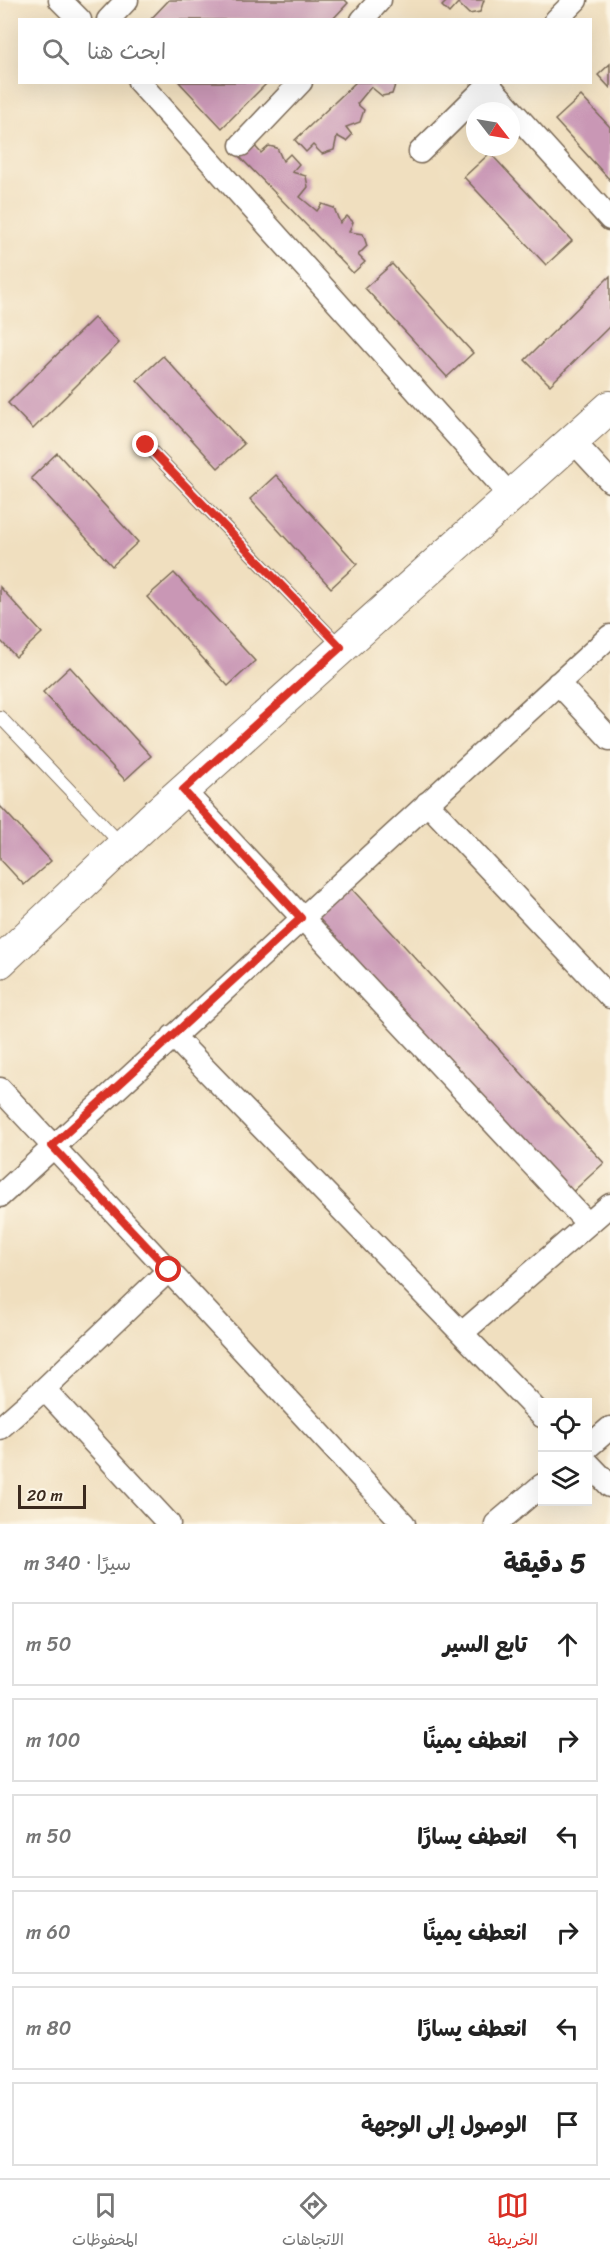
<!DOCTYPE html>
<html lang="ar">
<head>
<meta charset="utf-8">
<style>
	:root { --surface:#fff; --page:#f6f6f6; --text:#222; --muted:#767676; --line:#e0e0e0; --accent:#d93025 }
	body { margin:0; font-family:Sriracha,"Playpen Sans Arabic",sans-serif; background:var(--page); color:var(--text); direction:rtl }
	.controls { position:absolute; right:18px; bottom:18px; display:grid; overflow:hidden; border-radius:0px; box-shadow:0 6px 24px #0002 }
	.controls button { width:54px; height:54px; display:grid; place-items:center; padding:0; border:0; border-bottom:2px solid var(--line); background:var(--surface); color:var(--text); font:30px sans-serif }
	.compass { position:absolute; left:466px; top:102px; width:54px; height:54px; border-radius:50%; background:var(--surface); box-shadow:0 6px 24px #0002; rotate:121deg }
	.scale { position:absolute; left:18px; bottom:15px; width:68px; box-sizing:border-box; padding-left:6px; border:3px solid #3b2a1e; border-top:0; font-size:16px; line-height:21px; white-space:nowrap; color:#3b2a1e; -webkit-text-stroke:4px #fcf5e5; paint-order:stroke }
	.stop { position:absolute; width:18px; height:18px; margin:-14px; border:4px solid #d93025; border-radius:50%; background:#fff }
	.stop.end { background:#d93025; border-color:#fff; box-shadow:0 2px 6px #0008 }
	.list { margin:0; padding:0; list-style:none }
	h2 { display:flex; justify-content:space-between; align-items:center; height:78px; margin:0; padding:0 24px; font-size:26px }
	h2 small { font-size:20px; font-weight:400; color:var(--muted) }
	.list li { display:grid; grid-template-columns:39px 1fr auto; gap:18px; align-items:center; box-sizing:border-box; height:84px; margin:0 12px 12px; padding:0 12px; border:2px solid var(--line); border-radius:0px }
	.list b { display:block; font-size:22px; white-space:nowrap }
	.list em { font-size:20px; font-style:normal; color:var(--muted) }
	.icon { flex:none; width:33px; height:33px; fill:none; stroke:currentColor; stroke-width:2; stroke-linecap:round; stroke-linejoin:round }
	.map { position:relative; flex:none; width:610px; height:1524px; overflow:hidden; direction:ltr }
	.search { position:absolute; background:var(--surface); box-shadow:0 6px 24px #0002; left:18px; right:18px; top:18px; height:66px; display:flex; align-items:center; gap:15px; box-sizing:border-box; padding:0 21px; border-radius:0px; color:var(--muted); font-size:22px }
	.sheet { height:654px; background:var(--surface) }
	nav { display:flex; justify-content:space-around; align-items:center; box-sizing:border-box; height:84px; border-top:2px solid var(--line); background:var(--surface); font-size:16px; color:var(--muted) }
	nav a { display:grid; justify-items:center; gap:3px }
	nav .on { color:var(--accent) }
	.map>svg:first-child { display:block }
</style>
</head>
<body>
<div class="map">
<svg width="610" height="1524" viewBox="0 0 610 1524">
	<rect width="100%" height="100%" fill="#fcf5e5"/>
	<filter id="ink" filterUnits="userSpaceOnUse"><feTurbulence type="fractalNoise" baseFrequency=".0167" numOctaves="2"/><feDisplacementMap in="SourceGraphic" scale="12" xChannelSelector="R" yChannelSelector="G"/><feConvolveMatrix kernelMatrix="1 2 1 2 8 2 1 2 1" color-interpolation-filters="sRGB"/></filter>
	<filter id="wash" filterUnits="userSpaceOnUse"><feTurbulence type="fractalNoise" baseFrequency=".008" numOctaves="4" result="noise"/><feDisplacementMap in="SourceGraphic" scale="24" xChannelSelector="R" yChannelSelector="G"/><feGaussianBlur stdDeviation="1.35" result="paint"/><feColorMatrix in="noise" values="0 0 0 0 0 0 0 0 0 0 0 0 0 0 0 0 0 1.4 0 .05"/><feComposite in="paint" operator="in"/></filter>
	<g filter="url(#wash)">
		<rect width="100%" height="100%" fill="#f0dfbf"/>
		<g id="blocks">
			<path fill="#c997b5" d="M 169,0 L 345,0 L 348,3 L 332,20 L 150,20 Z
				M 448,0 L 484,0 L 480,12 L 469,14 L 458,3 L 449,13 L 442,6 Z
				M 610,64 L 610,88 L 598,75 Z
				M 179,82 L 268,82 L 222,128 Z
				M 356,82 L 396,82 L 392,94 L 382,96 L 371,87 L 357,104 L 364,110 L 360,122 L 346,127 L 352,135 L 346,141 L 337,136 L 334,150 L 322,154 L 313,145 L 306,152 L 295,140 Z
				M 581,96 L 610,127 L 610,180 L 555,120 Z
				M 252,143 L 261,153 L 269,146 L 277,148 L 283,161 L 290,154 L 299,164 L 292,172 L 306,176 L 308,187 L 300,197 L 317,211 L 322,204 L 334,208 L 340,223 L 347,216 L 353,222 L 349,232 L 363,234 L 367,246 L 358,255 L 365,262 L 353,273 L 238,155 Z
				M 490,153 L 572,241 L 546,265 L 464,177 Z
				M 392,264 L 473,353 L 447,377 L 365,288 Z
				M 610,276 L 610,326 L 550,385 L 525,360 Z
				M 94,318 L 119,343 L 33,429 L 8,403 Z
				M 163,356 L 244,444 L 218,468 L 137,380 Z
				M 57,453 L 138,542 L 112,566 L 31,478 Z
				M 276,475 L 357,564 L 331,588 L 250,499 Z
				M 174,573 L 255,661 L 228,686 L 147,597 Z
				M 0,587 L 42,633 L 16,657 L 0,640 Z
				M 70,667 L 151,756 L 125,780 L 43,692 Z
				M 0,806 L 51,861 L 24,885 L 0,859 Z
				M 350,887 L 604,1163 L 567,1197 L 312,922 Z"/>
		</g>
	</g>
	<g filter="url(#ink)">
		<use href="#blocks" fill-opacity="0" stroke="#7a6956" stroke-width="1.5"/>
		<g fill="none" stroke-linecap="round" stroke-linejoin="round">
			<defs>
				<path id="lane" d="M 146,445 L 341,647
					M 0,717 L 122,845"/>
				<path id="street" d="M 60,0 L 80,20
					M 108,20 L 127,0
					M 362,20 L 380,0
					M 556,20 L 576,0
					M 139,82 L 509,494
					M 489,85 L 610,219
					M 241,145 L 301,82
					M 420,152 L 491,82
					M 572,440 L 610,481
					M 558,683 L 610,739
					M 183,790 L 588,1224
					M 427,803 L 610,997
					M 173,1036 L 542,1416
					M 0,1089 L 404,1524
					M 0,1196 L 610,636
					M 169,1270 L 44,1389 L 169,1524
					M 462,1333 L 610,1205
					M 0,1428 L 44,1389
					M 588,1447 L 610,1428
					M 588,1463 L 610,1486
					M 496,1524 L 542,1485"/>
				<path id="secondary" d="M 0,962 L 150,820 L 610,407"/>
			</defs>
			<use href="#lane" stroke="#7a6956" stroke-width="14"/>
			<use href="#street" stroke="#7a6956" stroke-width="25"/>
			<use href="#secondary" stroke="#7a6956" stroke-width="34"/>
			<use href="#lane" stroke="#fff" stroke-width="12"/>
			<use href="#street" stroke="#fff" stroke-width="22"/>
			<use href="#secondary" stroke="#fff" stroke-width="32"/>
		</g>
	</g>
	<g fill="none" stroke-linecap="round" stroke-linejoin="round" filter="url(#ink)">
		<path stroke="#d93025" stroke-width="8" d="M 146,445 L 341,647 L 183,790 L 301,918 L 52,1146 L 169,1270"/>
	</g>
</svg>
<div class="controls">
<button><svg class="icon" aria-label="locate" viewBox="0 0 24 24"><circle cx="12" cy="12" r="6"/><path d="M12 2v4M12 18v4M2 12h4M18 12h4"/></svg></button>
<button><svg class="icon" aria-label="layers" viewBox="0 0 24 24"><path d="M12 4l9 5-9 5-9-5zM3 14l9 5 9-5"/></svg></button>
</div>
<svg class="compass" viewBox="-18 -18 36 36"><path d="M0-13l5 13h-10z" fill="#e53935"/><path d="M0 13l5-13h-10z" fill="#767676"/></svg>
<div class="scale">20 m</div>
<div class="stop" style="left:169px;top:1270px"></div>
<div class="stop end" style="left:146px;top:445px"></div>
<div class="search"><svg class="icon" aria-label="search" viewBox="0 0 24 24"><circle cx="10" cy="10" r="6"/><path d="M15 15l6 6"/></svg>ابحث هنا</div>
</div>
<section class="sheet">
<h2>5 دقيقة<small>سيرًا · 340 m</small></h2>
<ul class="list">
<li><svg class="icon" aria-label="ahead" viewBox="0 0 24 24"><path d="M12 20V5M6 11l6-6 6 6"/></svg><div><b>تابع السير</b></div><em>50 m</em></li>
<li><svg class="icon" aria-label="right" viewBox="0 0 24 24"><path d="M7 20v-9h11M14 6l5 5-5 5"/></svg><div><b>انعطف يمينًا</b></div><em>100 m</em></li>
<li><svg class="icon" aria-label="left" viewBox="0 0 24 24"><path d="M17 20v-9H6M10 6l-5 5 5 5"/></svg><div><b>انعطف يسارًا</b></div><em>50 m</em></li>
<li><svg class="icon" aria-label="right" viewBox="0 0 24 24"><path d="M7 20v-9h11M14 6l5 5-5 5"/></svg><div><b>انعطف يمينًا</b></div><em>60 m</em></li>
<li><svg class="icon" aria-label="left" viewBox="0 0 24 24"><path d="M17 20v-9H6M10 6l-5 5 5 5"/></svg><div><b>انعطف يسارًا</b></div><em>80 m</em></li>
<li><svg class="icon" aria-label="arrive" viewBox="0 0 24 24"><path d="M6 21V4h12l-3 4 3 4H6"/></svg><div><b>الوصول إلى الوجهة</b></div></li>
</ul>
</section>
<nav>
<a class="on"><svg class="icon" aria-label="map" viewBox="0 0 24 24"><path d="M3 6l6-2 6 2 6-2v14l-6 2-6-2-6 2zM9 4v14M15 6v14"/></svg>الخريطة</a>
<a><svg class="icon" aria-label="directions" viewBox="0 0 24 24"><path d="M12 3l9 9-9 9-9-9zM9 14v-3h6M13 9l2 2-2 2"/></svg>الاتجاهات</a>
<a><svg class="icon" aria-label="saved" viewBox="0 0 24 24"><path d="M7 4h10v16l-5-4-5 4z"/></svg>المحفوظات</a>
</nav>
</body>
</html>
